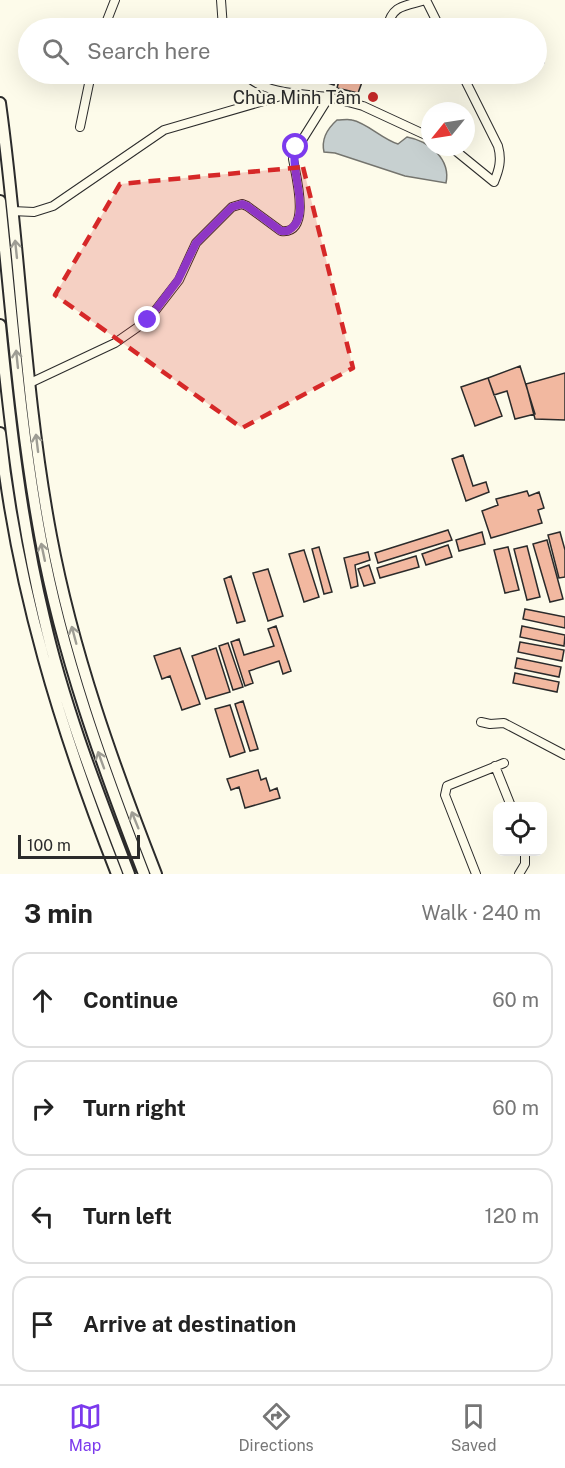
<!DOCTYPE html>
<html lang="en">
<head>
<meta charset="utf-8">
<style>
	:root { --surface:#fff; --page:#f2f2f2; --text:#222; --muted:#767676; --line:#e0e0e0; --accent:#7c3aed }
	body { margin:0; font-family:"Public Sans",sans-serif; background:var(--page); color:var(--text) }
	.controls { position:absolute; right:18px; bottom:18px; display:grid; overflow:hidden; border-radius:12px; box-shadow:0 6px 24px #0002 }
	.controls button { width:54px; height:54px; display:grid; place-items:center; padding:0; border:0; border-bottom:2px solid var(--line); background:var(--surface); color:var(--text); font:30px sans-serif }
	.compass { position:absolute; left:421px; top:102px; width:54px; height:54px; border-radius:50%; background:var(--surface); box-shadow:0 6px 24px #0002; rotate:240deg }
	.scale { position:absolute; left:18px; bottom:15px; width:122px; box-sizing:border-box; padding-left:6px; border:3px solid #2b2b2b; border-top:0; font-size:16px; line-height:21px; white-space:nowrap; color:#2b2b2b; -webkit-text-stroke:4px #fdfbea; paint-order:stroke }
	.stop { position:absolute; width:18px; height:18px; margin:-14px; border:4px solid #7c3aed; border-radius:50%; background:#fff }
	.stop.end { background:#7c3aed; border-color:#fff; box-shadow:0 2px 6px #0008 }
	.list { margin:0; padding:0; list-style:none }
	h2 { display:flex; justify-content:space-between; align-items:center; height:78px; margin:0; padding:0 24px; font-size:26px }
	h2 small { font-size:20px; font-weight:400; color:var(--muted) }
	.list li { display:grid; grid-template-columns:39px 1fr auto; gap:18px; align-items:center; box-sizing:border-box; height:96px; margin:0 12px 12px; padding:0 12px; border:2px solid var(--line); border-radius:18px }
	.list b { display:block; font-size:22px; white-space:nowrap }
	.list em { font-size:20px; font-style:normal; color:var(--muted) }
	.icon { flex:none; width:33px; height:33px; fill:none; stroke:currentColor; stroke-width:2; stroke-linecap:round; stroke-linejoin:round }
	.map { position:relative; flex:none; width:565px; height:874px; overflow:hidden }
	.search { position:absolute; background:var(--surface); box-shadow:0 6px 24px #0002; left:18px; right:18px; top:18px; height:66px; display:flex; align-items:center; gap:15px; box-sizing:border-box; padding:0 21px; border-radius:33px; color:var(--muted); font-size:22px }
	.sheet { height:510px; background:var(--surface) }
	nav { display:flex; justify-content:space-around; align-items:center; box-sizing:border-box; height:84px; border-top:2px solid var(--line); background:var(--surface); font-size:16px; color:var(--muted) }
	nav a { display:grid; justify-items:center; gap:3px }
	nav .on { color:var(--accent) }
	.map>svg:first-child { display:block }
</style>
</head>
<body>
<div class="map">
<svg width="565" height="874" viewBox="0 0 565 874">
	<rect width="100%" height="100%" fill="#fdfbea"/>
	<path fill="#c7d0d0" stroke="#74746e" stroke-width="1.5" d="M 337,120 C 342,120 348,119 352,120 C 367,123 382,139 398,144 L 407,137 C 429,141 451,159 446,183 L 405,176 L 335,153 L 324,152 C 321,139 328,128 337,120 Z"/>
	<path fill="#f2b8a0" stroke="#2b2b2b" stroke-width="1.5" d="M 323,74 L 337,74 L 334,85 L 321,81 Z
		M 338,74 L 365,74 L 358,93 L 337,88 L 340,77 L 337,76 Z
		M 372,74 L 393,74 L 388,83 Z
		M 520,366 L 535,414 L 515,419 L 507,391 L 494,395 L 488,378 Z
		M 565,373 L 565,420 L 535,419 L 526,384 Z
		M 488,378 L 502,416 L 475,426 L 461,387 Z
		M 463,455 L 473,486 L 486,482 L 489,492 L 466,501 L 452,459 Z
		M 527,491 L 529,496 L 539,492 L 544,508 L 538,510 L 542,523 L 491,538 L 482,511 L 498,505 L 496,499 Z
		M 448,530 L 452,540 L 378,563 L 375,553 Z
		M 482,532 L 485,544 L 459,551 L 456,540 Z
		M 560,532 L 565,550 L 565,577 L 559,578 L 548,535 Z
		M 547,540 L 563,599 L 550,602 L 533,544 Z
		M 448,545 L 452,557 L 426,565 L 422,554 Z
		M 527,546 L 540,597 L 527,600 L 514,549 Z
		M 319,547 L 332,592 L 324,594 L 312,549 Z
		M 508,547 L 519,590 L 505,593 L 494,550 Z
		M 304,550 L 319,597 L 304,602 L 289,554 Z
		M 368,552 L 370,560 L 355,565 L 358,586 L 351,588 L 344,558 Z
		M 416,556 L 419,567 L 380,578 L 377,568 Z
		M 369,565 L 375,583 L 364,586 L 358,569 Z
		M 268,569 L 283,616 L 268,621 L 253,573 Z
		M 231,576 L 245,621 L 237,623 L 224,579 Z
		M 525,609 L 565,617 L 565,628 L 523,619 Z
		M 276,626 L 291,671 L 283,674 L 279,661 L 249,671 L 253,683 L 245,686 L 231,642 L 239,639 L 244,655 L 274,646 L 268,629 Z
		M 522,626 L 565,635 L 564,646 L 520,637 Z
		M 520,642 L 564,650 L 562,661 L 518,652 Z
		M 228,643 L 243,687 L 233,690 L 219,646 Z
		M 180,648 L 200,704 L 182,710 L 170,676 L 162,679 L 154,656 Z
		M 216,648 L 230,692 L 206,699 L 192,656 Z
		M 517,658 L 561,667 L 559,677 L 515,668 Z
		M 515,673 L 559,682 L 557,692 L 513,683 Z
		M 243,701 L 258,749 L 250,751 L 235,704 Z
		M 230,705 L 245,752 L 230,757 L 215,709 Z
		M 258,770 L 261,780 L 266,778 L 270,791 L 277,788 L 280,798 L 245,808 L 239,787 L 231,790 L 227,779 Z"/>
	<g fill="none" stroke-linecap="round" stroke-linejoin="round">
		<defs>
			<path id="street" d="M 221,0 L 223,28
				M 426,0 L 440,28
				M 104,28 L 115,0
				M 387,28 C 392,4 406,6 426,0
				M 536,61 L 540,61
				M 244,74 C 264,94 302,94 329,97
				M 80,127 L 91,74
				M 451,147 L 494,182 C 499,170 502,160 498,146 L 462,74
				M 12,211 L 34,212 L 53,206 L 164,130 L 291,93
				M 30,383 L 115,343 L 148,320 L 179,280 L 196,243 L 232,207 L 242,204 L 247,206 L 281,231 C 312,235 296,176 293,159 L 294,153 L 329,97 L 363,106 L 430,137
				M 481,722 L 490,724 L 504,723 L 565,755
				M 495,766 L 511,806
				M 476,874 L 445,795 L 447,786 L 504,763
				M 519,874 L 525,864 L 525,852"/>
			<path id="secondary" d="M 0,103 C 20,246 24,393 51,536 C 73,653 113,764 156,874
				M 0,201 C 12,314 20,428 41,540 C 62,655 102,765 144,874
				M 0,325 C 10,424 21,522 44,618 C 64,706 97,790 129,874
				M 0,433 C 16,586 61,732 117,874"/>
		</defs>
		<use href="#street" stroke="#2b2b2b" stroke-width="10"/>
		<use href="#secondary" stroke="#2b2b2b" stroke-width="14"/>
		<use href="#street" stroke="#fdfbea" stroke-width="8"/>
		<use href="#secondary" stroke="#fdfbea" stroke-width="10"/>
	</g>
	<defs><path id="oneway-shaft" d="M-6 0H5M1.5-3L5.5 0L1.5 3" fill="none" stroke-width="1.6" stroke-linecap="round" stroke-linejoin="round" transform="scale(1.5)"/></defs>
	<g stroke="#9e9d94">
		<use href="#oneway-shaft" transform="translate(16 249) rotate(-96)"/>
		<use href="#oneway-shaft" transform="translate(17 359) rotate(-96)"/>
		<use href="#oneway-shaft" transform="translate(37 443) rotate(-97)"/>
		<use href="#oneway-shaft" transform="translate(43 552) rotate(-102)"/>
		<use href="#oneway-shaft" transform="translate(74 635) rotate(-105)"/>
		<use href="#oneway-shaft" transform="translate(101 760) rotate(-110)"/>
		<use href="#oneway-shaft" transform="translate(135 820) rotate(-112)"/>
	</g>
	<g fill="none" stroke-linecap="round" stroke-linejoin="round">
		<path stroke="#7c3aed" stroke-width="8" d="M 148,320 L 178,280 L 196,243 L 232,207 L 242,204 L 247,206 L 281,231 L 287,231 C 315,218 288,171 296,147"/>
	</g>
	<path fill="#d62828" fill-opacity="0.2" stroke="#d62828" stroke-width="4.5" stroke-dasharray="12 8" stroke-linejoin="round" d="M 303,167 L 353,368 L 242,428 L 55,295 L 120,184 Z"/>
	<circle fill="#c62828" stroke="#fdfbea" stroke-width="2" cx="373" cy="97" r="6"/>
	<g text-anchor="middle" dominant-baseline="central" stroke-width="4.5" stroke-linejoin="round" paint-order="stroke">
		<g font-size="18" fill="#2b2b2b" stroke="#fdfbea" text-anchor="end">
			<text x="361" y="97">Chùa Minh Tâm</text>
		</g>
	</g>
</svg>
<div class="controls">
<button><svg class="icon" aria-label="locate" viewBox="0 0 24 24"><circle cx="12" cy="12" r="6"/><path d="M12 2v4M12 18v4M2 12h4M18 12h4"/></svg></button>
</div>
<svg class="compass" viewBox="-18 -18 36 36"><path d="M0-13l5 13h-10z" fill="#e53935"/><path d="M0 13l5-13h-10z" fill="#767676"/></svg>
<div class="scale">100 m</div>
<div class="stop" style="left:296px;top:147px"></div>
<div class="stop end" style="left:148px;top:320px"></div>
<div class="search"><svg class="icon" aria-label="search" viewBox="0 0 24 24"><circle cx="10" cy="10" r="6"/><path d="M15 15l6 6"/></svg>Search here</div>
</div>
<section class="sheet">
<h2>3 min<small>Walk · 240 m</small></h2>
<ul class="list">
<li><svg class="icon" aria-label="ahead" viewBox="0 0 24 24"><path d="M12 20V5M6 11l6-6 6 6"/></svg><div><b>Continue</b></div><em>60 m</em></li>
<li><svg class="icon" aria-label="right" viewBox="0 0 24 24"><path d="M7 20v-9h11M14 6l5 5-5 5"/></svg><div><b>Turn right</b></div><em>60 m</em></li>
<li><svg class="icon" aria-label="left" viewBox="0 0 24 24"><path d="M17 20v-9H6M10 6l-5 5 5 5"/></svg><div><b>Turn left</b></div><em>120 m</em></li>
<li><svg class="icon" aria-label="arrive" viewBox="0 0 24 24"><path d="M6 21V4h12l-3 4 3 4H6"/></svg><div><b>Arrive at destination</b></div></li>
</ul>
</section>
<nav>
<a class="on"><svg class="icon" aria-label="map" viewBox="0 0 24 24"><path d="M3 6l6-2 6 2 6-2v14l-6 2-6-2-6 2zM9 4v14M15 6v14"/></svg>Map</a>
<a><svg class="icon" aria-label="directions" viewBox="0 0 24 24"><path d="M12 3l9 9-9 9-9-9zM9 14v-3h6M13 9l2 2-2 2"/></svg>Directions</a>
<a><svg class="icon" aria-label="saved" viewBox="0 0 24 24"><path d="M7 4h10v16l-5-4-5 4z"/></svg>Saved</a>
</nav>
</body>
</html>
